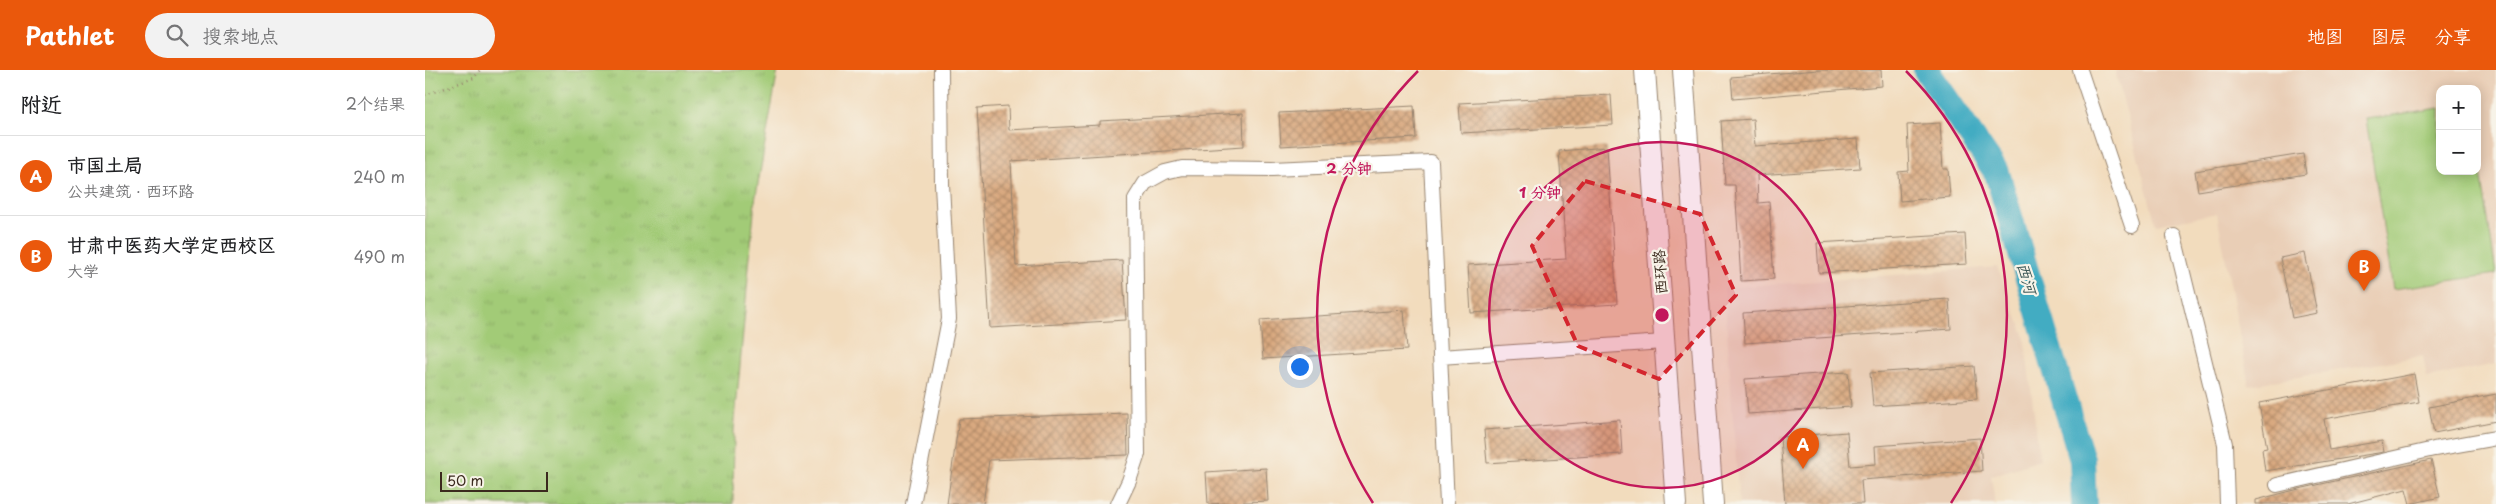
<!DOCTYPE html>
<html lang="zh">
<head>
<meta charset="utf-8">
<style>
	:root { --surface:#fff; --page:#f2f2f2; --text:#202124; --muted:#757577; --line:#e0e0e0; --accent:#ea580c }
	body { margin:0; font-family:"Playpen Sans","LXGW WenKai TC",sans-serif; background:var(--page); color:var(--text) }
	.controls { position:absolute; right:15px; top:15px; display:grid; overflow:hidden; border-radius:10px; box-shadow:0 2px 12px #0003 }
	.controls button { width:45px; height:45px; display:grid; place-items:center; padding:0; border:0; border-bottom:1px solid var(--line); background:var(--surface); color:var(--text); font:25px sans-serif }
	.scale { position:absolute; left:15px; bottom:12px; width:108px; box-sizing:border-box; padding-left:5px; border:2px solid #3b2a1e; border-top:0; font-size:14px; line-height:18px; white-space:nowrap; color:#3b2a1e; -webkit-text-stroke:4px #f7f3e8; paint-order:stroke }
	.you { position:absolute; left:874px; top:296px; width:18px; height:18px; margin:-12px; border:4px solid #fff; border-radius:50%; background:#1a73e8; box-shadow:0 0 0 8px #1a73e833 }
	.badge { display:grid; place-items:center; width:32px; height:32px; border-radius:50%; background:var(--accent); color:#fff; font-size:16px; font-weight:700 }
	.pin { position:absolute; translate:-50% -41px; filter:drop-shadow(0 1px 2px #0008) }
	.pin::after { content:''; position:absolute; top:26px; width:18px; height:15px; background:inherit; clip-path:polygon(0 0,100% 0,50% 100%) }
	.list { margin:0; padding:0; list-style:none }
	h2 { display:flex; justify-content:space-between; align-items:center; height:65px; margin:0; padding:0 20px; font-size:21px }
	h2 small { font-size:16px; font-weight:400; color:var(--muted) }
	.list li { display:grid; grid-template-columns:32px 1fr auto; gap:15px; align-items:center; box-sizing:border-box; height:80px; padding:0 20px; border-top:1px solid var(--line) }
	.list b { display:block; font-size:19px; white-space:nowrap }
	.list p { margin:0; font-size:16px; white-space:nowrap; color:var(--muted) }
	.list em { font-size:16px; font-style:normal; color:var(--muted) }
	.icon { flex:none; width:28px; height:28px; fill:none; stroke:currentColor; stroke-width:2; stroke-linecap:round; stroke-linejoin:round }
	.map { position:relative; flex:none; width:2071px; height:434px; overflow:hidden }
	header { display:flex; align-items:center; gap:30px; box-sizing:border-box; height:70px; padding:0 25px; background:var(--accent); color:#fff }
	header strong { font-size:24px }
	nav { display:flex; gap:28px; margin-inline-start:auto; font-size:18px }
	.search { width:350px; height:45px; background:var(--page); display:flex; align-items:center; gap:12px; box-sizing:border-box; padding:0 18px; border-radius:28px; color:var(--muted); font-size:19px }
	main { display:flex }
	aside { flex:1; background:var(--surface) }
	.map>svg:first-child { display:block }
</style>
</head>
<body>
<header>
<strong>Pathlet</strong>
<div class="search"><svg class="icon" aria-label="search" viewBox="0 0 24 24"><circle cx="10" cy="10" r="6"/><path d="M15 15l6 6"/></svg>搜索地点</div>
<nav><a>地图</a><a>图层</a><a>分享</a></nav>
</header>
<main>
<aside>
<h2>附近<small>2个结果</small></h2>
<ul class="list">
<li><span class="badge">A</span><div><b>市国土局</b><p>公共建筑 · 西环路</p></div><em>240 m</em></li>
<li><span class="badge">B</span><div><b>甘肃中医药大学定西校区</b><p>大学</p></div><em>490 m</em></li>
</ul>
</aside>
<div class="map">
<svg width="2071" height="434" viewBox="0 0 2071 434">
	<defs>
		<pattern id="grass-tufts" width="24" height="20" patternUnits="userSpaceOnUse" patternTransform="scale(1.25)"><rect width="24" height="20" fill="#a2cb77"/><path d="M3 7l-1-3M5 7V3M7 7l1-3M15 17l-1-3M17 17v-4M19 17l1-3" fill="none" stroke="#8cae66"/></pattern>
		<pattern id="building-cross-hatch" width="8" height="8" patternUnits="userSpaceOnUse" patternTransform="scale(1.25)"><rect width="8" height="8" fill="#d9a980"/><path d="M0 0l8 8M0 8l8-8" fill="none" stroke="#b18a68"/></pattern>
	</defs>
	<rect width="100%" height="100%" fill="#f7f3e8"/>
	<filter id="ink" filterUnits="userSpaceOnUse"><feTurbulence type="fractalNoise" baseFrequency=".02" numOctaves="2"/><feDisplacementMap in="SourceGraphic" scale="10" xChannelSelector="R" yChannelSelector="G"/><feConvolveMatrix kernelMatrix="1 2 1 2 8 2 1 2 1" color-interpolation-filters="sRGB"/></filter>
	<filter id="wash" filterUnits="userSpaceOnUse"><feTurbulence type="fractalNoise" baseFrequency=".0096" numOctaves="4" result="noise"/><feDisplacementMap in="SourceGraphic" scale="20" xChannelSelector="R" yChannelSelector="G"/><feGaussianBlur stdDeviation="1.12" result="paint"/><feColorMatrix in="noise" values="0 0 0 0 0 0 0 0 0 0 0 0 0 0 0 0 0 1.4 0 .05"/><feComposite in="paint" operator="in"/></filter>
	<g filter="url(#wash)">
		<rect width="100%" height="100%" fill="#f2dcbd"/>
		<path fill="#e9ceb6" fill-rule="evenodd" d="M 1690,0 L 2071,0 L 2071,294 L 2002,308 L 1998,286 L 1824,315 L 1792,143 L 1731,155 ZM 2015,19 L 2052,19 L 2052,101 L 2015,101 Z
			M 1572,197 L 1599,264 L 1615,390 L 1566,406 L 1570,434 L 1314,434 L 1299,218 Z"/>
		<path fill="url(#grass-tufts)" stroke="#6e7a4a" d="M 0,0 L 353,0 L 330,131 L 309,361 L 308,434 L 0,434 Z"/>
		<path fill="#a2cb77" stroke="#6e7a4a" d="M 2015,38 L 2015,101 L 2052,101 L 2052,75 L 2071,204 L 1968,219 L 1941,49 Z"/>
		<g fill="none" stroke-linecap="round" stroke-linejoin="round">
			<path stroke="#42acc2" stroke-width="26" d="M 1501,0 L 1572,103 L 1657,390 L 1659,434"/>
		</g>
		<g id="blocks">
			<path fill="url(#building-cross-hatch)" d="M 1393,0 L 1456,0 L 1457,16 L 1308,29 L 1306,7 Z
				M 1186,25 L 1188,55 L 1036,63 L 1034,33 Z
				M 583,36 L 584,60 L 675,55 L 675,51 L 818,43 L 819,76 L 586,91 L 591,196 L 697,190 L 701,250 L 565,258 L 552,38 Z
				M 989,36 L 991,68 L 856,76 L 854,43 Z
				M 1328,49 L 1330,76 L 1433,69 L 1435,98 L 1332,105 L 1333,133 L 1344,132 L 1349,209 L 1316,211 L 1310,115 L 1300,115 L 1296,51 Z
				M 1515,53 L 1518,99 L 1523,99 L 1525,127 L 1475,131 L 1473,102 L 1484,101 L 1482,55 Z
				M 1182,77 L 1192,234 L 1046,243 L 1043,195 L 1141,189 L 1134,81 Z
				M 1878,84 L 1881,104 L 1773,121 L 1770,101 Z
				M 1540,164 L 1542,194 L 1394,203 L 1392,173 Z
				M 1880,183 L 1892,243 L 1867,248 L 1855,188 Z
				M 1524,229 L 1526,259 L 1320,273 L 1318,243 Z
				M 979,240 L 982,280 L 838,289 L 835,250 Z
				M 1549,296 L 1552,329 L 1448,336 L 1445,303 Z
				M 1423,302 L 1426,337 L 1323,344 L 1320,309 Z
				M 1989,304 L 1994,332 L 1899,349 L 1904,380 L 1957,371 L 1959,382 L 1840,401 L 1837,379 L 1842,378 L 1834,333 Z
				M 2071,324 L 2071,351 L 2009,363 L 2004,337 Z
				M 702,343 L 703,385 L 564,390 L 558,434 L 522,434 L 534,349 Z
				M 1195,350 L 1197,384 L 1062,393 L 1059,360 Z
				M 1422,362 L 1425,396 L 1451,394 L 1450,376 L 1555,368 L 1557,401 L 1436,410 L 1438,434 L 1360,434 L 1355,367 Z
				M 2006,390 L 2015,427 L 1985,434 L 1981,419 L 1923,434 L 1831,434 L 1831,430 L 1874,419 Z
				M 841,398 L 843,431 L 783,434 L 781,402 Z"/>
		</g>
	</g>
	<g filter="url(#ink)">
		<use href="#blocks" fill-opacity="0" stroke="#96836e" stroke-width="1"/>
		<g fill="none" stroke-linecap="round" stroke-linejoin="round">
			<defs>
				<path id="street" d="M 1655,0 L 1707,156
					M 1749,166 L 1800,374 L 1802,434
					M 1015,287 L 1239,272
					M 1852,415 L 2009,379 L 2071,368
					M 488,434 L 524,249 L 517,114 L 516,0
					M 693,434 L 704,411 L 713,384 L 710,129 L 720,113 L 740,102 L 757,98 L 847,99 L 1006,92 L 1022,434"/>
				<path id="secondary" d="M 1220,0 L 1251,434
					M 1258,0 L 1288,434"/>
			</defs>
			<use href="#street" stroke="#96836e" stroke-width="16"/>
			<use href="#secondary" stroke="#96836e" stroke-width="22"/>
			<path stroke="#96836e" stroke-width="2.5" stroke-dasharray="1 4" stroke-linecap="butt" d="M 0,25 L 49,8 L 55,0"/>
			<use href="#street" stroke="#fff" stroke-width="14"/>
			<use href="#secondary" stroke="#fff" stroke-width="20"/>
		</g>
	</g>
	<path fill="#d62828" fill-opacity="0.2" stroke="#d62828" stroke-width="4" stroke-dasharray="10 6" stroke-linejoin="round" d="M 1160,111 L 1275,144 L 1311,225 L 1234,309 L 1153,276 L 1107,176 Z"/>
	<circle cx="1237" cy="245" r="173" fill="#c2185b" fill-opacity=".12"/>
	<g fill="none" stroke="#c2185b" stroke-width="2.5">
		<circle cx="1237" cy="245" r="173"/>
		<path d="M948 433A345 345 0 0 1 993 1M1481 1A345 345 0 0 1 1526 433"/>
	</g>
	<g text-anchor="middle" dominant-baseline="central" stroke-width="4.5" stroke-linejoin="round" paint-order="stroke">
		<g font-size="15" fill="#3b2a1e" stroke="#f7f3e8">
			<text transform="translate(1234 202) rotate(-94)">西环路</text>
		</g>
		<g font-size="16" font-style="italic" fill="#3d5857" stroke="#f7f3e8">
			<text transform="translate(1603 208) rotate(74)">西河</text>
		</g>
	</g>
	<circle cx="1237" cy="245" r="8" fill="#c2185b" stroke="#f7f3e8" stroke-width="2.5"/>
	<g font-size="15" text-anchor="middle" font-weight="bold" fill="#c2185b" stroke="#f7f3e8" stroke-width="4.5" stroke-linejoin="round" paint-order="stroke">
		<text x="924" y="104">2 分钟</text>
		<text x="1115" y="128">1 分钟</text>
	</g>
</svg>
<div class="controls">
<button>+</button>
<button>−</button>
</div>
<div class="scale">50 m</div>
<div class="you"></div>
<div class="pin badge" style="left:1378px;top:399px">A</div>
<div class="pin badge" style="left:1939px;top:221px">B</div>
</div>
</main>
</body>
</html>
